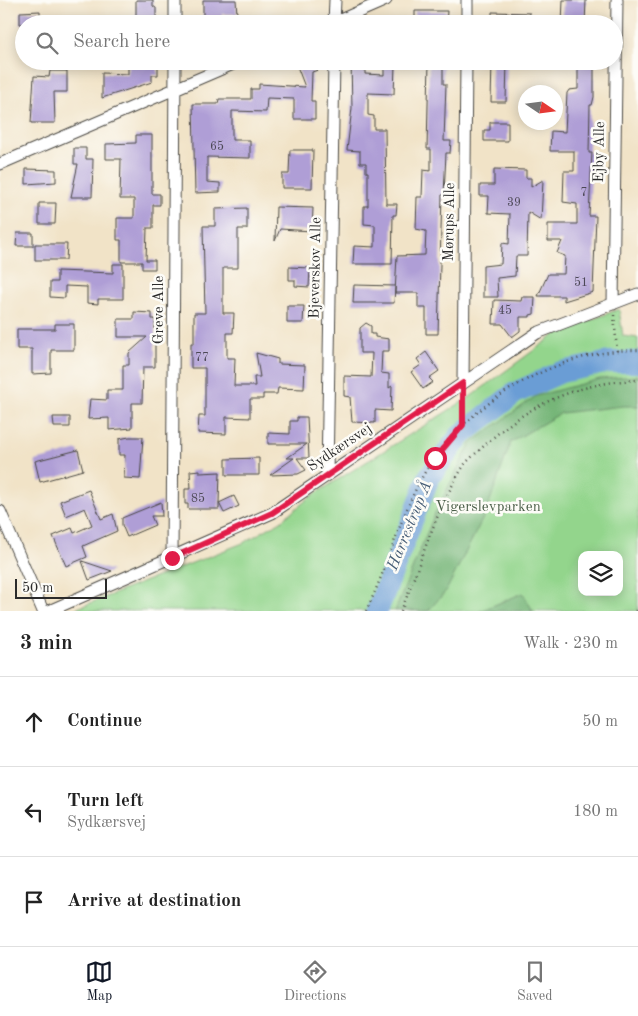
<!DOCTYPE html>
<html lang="en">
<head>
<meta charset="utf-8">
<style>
	:root { --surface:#fff; --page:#f6f6f6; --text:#222; --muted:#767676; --line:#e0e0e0; --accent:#111827 }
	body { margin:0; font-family:"Old Standard TT",serif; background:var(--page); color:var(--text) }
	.controls { position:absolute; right:15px; bottom:15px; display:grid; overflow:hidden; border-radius:10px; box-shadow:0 2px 12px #0003 }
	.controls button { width:45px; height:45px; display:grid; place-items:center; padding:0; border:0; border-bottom:1px solid var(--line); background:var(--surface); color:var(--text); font:25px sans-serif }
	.compass { position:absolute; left:518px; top:85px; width:45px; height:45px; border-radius:50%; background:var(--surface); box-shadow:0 2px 12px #0003; rotate:103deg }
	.scale { position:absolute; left:15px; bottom:12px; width:92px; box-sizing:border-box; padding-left:5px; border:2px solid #2b2b2b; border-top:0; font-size:14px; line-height:18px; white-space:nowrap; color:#2b2b2b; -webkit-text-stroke:4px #fdfcf7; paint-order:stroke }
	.stop { position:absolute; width:15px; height:15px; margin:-11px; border:4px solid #e11d48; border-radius:50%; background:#fff }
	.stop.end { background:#e11d48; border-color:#fff; box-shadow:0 1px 5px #0008 }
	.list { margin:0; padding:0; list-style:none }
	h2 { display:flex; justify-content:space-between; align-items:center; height:65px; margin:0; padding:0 20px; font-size:21px }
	h2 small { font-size:16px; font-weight:400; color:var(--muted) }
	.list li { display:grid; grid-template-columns:32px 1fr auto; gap:15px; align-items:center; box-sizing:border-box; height:90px; padding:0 20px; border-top:1px solid var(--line) }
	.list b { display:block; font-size:19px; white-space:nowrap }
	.list p { margin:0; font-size:16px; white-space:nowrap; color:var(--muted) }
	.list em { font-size:16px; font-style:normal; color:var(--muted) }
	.icon { flex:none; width:28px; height:28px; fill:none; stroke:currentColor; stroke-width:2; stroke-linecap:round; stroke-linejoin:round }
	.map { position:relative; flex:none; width:638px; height:611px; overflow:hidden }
	.search { position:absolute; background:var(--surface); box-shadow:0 2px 12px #0003; left:15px; right:15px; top:15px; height:55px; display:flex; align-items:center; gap:12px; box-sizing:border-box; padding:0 18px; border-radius:28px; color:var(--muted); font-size:19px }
	.sheet { height:335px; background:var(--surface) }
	nav { display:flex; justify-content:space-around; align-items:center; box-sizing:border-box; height:70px; border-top:1px solid var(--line); background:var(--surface); font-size:14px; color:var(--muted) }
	nav a { display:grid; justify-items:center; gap:2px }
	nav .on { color:var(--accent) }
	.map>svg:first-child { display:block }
</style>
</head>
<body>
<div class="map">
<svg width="638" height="611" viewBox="0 0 638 611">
	<rect width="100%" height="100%" fill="#fdfcf7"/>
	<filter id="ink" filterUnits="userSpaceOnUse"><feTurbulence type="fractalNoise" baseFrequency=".02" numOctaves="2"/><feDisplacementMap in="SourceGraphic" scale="10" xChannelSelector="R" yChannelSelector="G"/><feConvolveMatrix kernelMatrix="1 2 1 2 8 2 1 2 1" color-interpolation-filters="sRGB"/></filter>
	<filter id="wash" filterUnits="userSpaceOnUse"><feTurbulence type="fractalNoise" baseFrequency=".0096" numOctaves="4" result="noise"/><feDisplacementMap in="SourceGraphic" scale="20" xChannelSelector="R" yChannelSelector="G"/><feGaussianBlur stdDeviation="1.12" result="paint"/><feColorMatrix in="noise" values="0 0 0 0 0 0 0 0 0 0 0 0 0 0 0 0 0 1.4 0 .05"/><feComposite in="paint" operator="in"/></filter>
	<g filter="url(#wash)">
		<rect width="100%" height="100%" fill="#f1e3c7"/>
		<path fill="#93d58c" stroke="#5f805c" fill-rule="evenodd" d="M 619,309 L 623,336 L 638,338 L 638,611 L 70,611 L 243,543 L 281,521 L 310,497 L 470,397 L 556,334 ZM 582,555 L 619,555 L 619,592 L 582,592 Z"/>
		<path fill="#76b678" stroke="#507052" d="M 638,376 L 638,406 L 623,406 L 561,413 L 511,442 L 486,512 L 446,591 L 428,611 L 395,611 L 435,513 L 471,443 L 536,396 L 600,379 Z
			M 523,593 L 533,611 L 480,611 Z"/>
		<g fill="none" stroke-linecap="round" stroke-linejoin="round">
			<path stroke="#6a9dd5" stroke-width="22" d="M 377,611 L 429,477 L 460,436 L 515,393 L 561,372 L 609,362 L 638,362"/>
		</g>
		<g id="blocks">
			<path fill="#af9ed6" d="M 136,0 L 153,0 L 153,6 L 156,8 L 156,24 L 136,24 Z
				M 203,0 L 236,0 L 237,14 L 222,14 L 222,17 L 218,17 L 218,21 L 203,21 Z
				M 563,0 L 586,0 L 585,24 L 562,24 Z
				M 40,11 L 40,24 L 20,24 L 20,12 Z
				M 415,11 L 447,11 L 446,24 L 415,24 Z
				M 492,12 L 530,13 L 530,24 L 492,24 Z
				M 128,61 L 158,61 L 158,75 L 152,75 L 152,82 L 102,98 L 102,73 L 128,74 Z
				M 295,61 L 315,61 L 318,70 L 312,72 L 311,101 L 315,101 L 315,119 L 294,119 L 294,99 L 267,98 L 266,112 L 232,111 L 232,140 L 250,140 L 250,158 L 207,157 L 207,182 L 220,183 L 220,192 L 195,193 L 193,104 L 218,104 L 219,99 L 251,99 L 251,89 L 259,89 L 259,84 L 305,87 Z
				M 351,61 L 365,61 L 365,74 L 384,75 L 384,64 L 395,65 L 394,94 L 368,93 L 368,115 L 374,116 L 374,129 L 385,129 L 386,204 L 397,204 L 396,215 L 393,215 L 392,264 L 353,264 L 354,246 L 375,247 L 375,225 L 364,224 L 364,206 L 368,206 L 368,172 L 366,172 L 366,163 L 360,163 L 360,151 L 347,150 L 352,108 Z
				M 429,61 L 443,61 L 443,84 L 446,84 L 444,141 L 451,141 L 450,153 L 446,153 L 444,195 L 442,195 L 438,334 L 426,334 L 426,308 L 418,308 L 418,293 L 395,293 L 397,256 L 425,255 L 426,231 L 416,229 L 417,197 L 422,197 L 423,170 L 431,171 L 431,149 L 427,149 Z
				M 492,61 L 507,61 L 506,102 L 491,102 Z
				M 578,61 L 594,61 L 594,97 L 592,105 L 590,105 L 589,153 L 592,153 L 589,216 L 596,216 L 593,292 L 564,301 L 564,296 L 538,296 L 548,274 L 564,274 L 565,256 L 557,253 L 562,241 L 548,241 L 548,224 L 577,224 L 577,204 L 563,202 L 564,171 L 574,171 L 574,151 L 550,151 L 551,131 L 565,132 L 567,93 L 569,90 L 578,89 Z
				M 50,71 L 67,71 L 67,92 L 54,92 L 55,123 L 31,123 L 34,76 L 49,77 Z
				M 490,122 L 508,122 L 508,141 L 484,141 L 484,130 L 490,130 Z
				M 136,135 L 152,135 L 152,194 L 160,194 L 160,205 L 153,205 L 153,228 L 147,228 L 146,260 L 155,260 L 155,269 L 142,269 L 142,262 L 121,262 L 121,240 L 117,240 L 117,218 L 134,218 L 134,199 L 120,199 L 121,159 L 106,159 L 106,144 L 136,143 Z
				M 74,148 L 86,148 L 86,159 L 93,159 L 92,197 L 71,197 L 78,164 L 74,164 Z
				M 290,150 L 313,150 L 312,188 L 282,188 L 282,174 L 289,174 Z
				M 26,169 L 56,170 L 56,182 L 26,184 Z
				M 494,169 L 526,170 L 526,178 L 531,178 L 531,187 L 543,180 L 541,220 L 528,212 L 527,256 L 516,256 L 515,276 L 497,278 L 498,297 L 483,297 L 483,266 L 501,264 L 502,243 L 509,244 L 510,214 L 488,213 L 489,196 L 480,196 L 480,185 L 494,185 Z
				M 39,203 L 56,203 L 55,224 L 39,224 Z
				M 276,207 L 313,208 L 312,231 L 280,229 L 275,241 Z
				M 247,208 L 247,229 L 238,229 L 238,268 L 223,268 L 223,313 L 234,313 L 233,333 L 227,333 L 227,358 L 235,358 L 234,386 L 255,386 L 254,377 L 260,377 L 256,353 L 278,359 L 278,364 L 305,365 L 304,389 L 278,388 L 277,394 L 263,394 L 263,399 L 250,399 L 250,418 L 226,417 L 226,434 L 198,433 L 199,416 L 205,416 L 205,368 L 191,368 L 191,343 L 194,343 L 194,313 L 205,313 L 203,226 L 215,226 L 215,209 Z
				M 17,233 L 33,233 L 33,246 L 16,246 Z
				M 35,244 L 67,244 L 66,260 L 35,260 Z
				M 113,264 L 123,264 L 123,299 L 98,299 L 98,304 L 87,303 L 87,287 L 65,286 L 65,298 L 50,297 L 50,282 L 57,282 L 57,271 L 113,273 Z
				M 289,267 L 310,268 L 309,287 L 295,286 L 295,280 L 289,280 Z
				M 354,285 L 395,286 L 394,303 L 353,303 Z
				M 522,297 L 535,297 L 534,314 L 530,315 L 530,317 L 520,317 L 520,331 L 512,337 L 502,324 L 493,324 L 494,300 L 521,301 Z
				M 287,306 L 304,306 L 303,323 L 287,323 Z
				M 134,312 L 152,313 L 152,319 L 155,319 L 155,367 L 143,367 L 142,403 L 132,403 L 132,428 L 109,430 L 109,418 L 88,419 L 90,399 L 107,400 L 107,390 L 123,390 L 123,365 L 129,365 L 129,353 L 147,337 L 118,337 L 118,319 L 134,319 Z
				M 366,323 L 371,326 L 371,334 L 375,334 L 375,337 L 389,339 L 389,351 L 382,351 L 381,373 L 389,374 L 389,388 L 392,386 L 391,411 L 375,410 L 375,423 L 352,422 L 350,397 L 344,396 L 344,376 L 371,377 L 372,353 L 360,353 L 360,328 Z
				M 55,324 L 74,324 L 74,350 L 51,350 L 51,373 L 32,374 L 32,349 L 17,349 L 17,329 L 55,329 Z
				M 426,352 L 439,371 L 429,378 L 433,382 L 423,389 L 411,372 L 421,365 L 417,359 Z
				M 53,417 L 70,417 L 70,427 L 54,427 Z
				M 297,417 L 307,417 L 309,458 L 297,458 L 306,470 L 298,474 L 270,475 L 294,458 L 287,458 L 307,444 L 268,444 L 268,433 L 290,434 L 290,421 L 297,421 Z
				M 129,437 L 143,437 L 140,479 L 124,478 L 125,455 L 119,455 L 119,439 Z
				M 78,450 L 83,470 L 40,482 L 35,461 Z
				M 259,458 L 259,475 L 226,475 L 226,459 Z
				M 200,470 L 200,473 L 220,472 L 219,503 L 234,496 L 239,506 L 224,513 L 219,503 L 219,509 L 188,509 L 188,504 L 185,504 L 185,489 L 191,489 L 190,471 Z
				M 89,490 L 101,519 L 113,514 L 117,531 L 83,546 L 87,557 L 66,566 L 53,536 L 72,528 L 74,533 L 92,525 L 85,508 L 66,516 L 60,501 Z
				M 161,502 L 162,516 L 151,516 L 155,525 L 127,537 L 122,525 L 122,518 Z
				M 82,561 L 112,571 L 89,580 Z"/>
		</g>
	</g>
	<g filter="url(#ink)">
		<use href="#blocks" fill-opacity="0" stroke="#494742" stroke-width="1"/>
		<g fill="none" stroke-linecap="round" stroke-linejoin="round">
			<defs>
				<path id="minor" d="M 175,24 L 175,0
					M 331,24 L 386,0
					M 334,24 L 335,0
					M 467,24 L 467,0
					M 0,164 L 240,61
					M 613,304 L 617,0
					M 463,383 L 466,61
					M 327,475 L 334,61
					M 0,511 L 43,611
					M 172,559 L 175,61
					M 49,611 L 272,513 L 537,333 L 638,294"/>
			</defs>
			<use href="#minor" stroke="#494742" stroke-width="13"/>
			<path stroke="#494742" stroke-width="2.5" stroke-dasharray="1 4" stroke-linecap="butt" d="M 614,315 L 617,351
				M 463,397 L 463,425
				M 366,611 C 387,569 398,523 420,481 C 458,408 555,349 638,350
				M 401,611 C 421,563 436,508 465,464 C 471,457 480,450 487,443 C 529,404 580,382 638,380
				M 636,611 L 638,610"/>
			<use href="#minor" stroke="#fff" stroke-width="11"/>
		</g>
	</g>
	<g fill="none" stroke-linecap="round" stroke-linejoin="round" filter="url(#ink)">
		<path stroke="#e11d48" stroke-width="6" d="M 172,558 L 272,513 L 463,383 L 463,425 L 435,458"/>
	</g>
	<g text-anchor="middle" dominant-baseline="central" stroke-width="5" stroke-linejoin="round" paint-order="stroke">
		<g font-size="12" fill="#4c4856">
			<text x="217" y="147">65</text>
			<text x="584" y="193">7</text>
			<text x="514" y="203">39</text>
			<text x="581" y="283">51</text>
			<text x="505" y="311">45</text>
			<text x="202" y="358">77</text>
			<text x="198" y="499">85</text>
		</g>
		<g font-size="15" fill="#2b2b2b" stroke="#fdfcf7">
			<text transform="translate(600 152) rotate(-89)">Ejby Alle</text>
			<text transform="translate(450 222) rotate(-89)">Mørups Alle</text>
			<text transform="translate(316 268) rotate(-89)">Bjeverskov Alle</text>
			<text transform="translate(159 310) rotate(-90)">Greve Alle</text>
			<text transform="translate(340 448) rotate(-34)">Sydkærsvej</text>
		</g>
		<g font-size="15" fill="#4a5e48" stroke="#fdfcf7">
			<text x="488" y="507">Vigerslevparken</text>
		</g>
		<g font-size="16" font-style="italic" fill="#475e77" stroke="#fdfcf7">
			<text transform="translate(410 526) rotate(-68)">Harrestrup Å</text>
		</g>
	</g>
</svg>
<div class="controls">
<button><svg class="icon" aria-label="layers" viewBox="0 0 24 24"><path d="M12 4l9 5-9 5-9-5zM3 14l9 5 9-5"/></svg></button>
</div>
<svg class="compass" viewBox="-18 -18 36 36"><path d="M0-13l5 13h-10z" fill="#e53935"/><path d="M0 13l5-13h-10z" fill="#767676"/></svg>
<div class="scale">50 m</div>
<div class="stop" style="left:435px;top:458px"></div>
<div class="stop end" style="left:172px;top:558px"></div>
<div class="search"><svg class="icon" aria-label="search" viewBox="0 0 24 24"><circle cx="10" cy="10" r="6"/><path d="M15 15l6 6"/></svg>Search here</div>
</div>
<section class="sheet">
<h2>3 min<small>Walk · 230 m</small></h2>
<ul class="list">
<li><svg class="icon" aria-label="ahead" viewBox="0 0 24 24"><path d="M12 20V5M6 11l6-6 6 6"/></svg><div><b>Continue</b></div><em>50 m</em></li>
<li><svg class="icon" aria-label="left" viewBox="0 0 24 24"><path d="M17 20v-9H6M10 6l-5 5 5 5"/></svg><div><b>Turn left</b><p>Sydkærsvej</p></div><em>180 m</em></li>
<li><svg class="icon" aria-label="arrive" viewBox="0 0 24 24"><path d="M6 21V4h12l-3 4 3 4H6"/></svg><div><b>Arrive at destination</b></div></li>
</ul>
</section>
<nav>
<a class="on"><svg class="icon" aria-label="map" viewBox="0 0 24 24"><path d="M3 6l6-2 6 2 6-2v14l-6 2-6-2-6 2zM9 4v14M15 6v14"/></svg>Map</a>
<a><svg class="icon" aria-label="directions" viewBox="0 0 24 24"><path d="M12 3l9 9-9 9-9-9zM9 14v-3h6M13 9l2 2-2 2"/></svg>Directions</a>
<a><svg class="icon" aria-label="saved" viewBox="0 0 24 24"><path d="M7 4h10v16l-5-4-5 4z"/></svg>Saved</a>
</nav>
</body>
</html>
